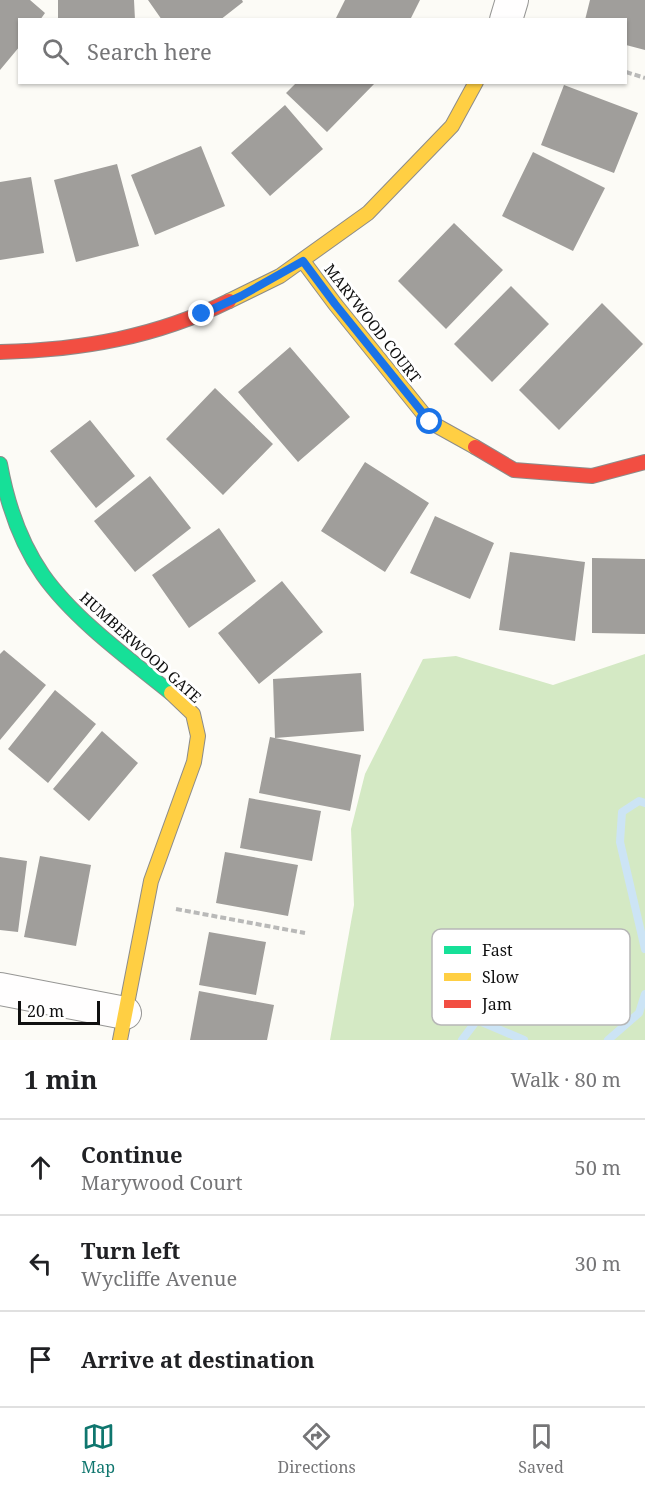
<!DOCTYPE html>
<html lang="en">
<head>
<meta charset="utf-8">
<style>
	:root { --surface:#fff; --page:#f6f6f6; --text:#202124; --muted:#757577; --line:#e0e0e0; --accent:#0f766e }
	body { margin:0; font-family:"Noto Serif",serif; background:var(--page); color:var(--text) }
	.scale { position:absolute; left:18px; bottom:15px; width:82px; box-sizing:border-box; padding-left:6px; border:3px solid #101010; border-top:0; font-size:16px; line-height:21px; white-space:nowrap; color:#101010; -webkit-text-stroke:4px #fff; paint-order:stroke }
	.stop { position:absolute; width:18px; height:18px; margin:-14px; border:4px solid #1a73e8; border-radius:50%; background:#fff }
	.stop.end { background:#1a73e8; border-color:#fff; box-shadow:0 2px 6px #0008 }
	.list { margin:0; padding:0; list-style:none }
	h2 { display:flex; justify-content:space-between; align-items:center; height:78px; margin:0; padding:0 24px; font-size:26px }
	h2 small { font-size:20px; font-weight:400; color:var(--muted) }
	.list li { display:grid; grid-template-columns:39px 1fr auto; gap:18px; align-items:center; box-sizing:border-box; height:96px; padding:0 24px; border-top:2px solid var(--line) }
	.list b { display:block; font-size:22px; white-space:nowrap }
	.list p { margin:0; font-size:20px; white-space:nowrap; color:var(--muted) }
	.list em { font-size:20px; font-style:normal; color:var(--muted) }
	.icon { flex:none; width:33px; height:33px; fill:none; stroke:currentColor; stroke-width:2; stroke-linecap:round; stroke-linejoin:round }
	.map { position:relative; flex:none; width:645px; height:1040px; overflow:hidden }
	.search { position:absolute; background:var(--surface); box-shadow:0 2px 4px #0004; left:18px; right:18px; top:18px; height:66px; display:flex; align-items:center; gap:15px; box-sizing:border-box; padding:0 21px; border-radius:0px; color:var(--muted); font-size:22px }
	.sheet { height:366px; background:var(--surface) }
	nav { display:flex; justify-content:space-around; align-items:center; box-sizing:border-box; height:84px; border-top:2px solid var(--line); background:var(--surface); font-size:16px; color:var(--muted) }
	nav a { display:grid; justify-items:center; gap:3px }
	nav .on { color:var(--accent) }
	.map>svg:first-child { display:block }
</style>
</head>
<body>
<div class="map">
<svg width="645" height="1040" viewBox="0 0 645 1040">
	<rect width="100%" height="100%" fill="#fcfbf6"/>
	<path fill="#d4e9c4" d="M 645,654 L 645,1040 L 330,1040 L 354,905 L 351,829 L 365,774 L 423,659 L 456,656 L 553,685 Z"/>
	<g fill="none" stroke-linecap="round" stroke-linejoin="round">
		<path stroke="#cce4f5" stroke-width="8" d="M 645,803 L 639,801 L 622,812 L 620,842 L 645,949
			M 462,1040 L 477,1020 L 524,1040
			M 608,1040 L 639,1013 L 645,994"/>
	</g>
	<path fill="#a09e9b" d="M 0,0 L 30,0 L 45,13 L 40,20 L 20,20 L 20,46 L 0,70 Z
		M 58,0 L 134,0 L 135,20 L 58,20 Z
		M 148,0 L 242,0 L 243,2 L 220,20 L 162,20 Z
		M 345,0 L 420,0 L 410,20 L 335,20 Z
		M 590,0 L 645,0 L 645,50 L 626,45 L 626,20 L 585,20 Z
		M 297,82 L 376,82 L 327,132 L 286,93 Z
		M 564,85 L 638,113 L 614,173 L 541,145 Z
		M 285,105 L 323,149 L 270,196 L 231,153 Z
		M 201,146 L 225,206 L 155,235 L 131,175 Z
		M 533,152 L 605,188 L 573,251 L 502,216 Z
		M 117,164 L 139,246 L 76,262 L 54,180 Z
		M 31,177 L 44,253 L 0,260 L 0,182 Z
		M 454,223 L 503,270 L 446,329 L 398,281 Z
		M 511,286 L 549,324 L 492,382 L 454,344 Z
		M 602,303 L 643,344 L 559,430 L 519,390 Z
		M 290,347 L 350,417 L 298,462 L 238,392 Z
		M 215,388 L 273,444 L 223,495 L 166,439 Z
		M 90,420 L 135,476 L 96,508 L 50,451 Z
		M 365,462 L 429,503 L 385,572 L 321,531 Z
		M 150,476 L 191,528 L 135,572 L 94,521 Z
		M 435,516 L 494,543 L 470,599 L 410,573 Z
		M 219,528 L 256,581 L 189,628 L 152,575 Z
		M 510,552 L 585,562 L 575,641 L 499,630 Z
		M 592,558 L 645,559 L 645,634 L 592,633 Z
		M 282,581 L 323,632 L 259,684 L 218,633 Z
		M 4,650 L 46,685 L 0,740 L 0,654 Z
		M 361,673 L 364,731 L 275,738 L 273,679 Z
		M 55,690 L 96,724 L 48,783 L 8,749 Z
		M 102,731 L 138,763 L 89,821 L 53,789 Z
		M 270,737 L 361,755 L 350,811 L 259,793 Z
		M 249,798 L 321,811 L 312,861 L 240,848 Z
		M 225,852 L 298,865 L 288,916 L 216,903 Z
		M 40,856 L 91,865 L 76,946 L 24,937 Z
		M 0,857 L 27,861 L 18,932 L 0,930 Z
		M 209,932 L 266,942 L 256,995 L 199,985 Z
		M 199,991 L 274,1005 L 267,1040 L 190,1040 Z"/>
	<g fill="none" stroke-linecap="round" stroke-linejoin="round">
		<defs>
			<path id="street" d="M 506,20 L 512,0
				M 0,989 L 125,1013"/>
			<path id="fast" d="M 0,464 C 7,503 20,542 43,575 C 74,619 129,659 171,693"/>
			<path id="slow" d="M 303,261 L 335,304 L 430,422 L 475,447
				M 229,301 L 280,276 L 368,213 L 452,126 L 476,82
				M 120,1040 L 151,881 L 194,762 L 198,736 L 193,714 L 171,693"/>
			<path id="jam" d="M 0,352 C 82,350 156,337 229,301
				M 475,447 L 514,470 L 592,476 L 645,462"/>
		</defs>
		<use href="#street" stroke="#969694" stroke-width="34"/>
		<use href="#fast" stroke="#8d8c8a" stroke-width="16"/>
		<use href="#slow" stroke="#8d8c8a" stroke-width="16"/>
		<use href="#jam" stroke="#8d8c8a" stroke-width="16"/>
		<path stroke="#b9b9b8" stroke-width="4" stroke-dasharray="6 3" stroke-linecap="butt" d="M 626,72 L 645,78
			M 176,909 L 305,933"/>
		<use href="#street" stroke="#fffefe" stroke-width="32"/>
		<use href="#fast" stroke="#16e098" stroke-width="14"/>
		<use href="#slow" stroke="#ffcf43" stroke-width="14"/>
		<use href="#jam" stroke="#f24e42" stroke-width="14"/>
	</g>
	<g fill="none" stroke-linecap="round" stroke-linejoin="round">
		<path stroke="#1a73e8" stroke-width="8" d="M 202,314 L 241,296 L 303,261 L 335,304 L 430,422"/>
	</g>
	<g text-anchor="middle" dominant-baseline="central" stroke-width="6" stroke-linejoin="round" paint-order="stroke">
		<g font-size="15" fill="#101010" stroke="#fff">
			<text transform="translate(373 323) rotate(52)">MARYWOOD COURT</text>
			<text transform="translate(141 647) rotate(42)">HUMBERWOOD GATE</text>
		</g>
	</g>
	<rect x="432" y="929" width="198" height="96" rx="9" fill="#fff" stroke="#b7b7b7" stroke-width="1.5"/>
	<rect x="444" y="946" width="27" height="8" fill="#16e098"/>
	<rect x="444" y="973" width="27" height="8" fill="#ffcf43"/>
	<rect x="444" y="1000" width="27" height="8" fill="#f24e42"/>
	<g font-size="16" fill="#101010">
		<text x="482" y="956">Fast</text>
		<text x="482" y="983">Slow</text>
		<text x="482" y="1010">Jam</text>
	</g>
</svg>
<div class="scale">20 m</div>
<div class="stop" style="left:430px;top:422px"></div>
<div class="stop end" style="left:202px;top:314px"></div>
<div class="search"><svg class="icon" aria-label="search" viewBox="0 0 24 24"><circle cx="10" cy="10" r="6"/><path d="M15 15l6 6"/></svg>Search here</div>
</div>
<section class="sheet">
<h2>1 min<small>Walk · 80 m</small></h2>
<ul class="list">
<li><svg class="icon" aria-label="ahead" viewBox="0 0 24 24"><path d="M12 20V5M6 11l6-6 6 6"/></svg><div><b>Continue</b><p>Marywood Court</p></div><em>50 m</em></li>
<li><svg class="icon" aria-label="left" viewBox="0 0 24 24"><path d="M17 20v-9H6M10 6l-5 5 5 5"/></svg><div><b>Turn left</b><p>Wycliffe Avenue</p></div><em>30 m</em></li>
<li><svg class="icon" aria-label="arrive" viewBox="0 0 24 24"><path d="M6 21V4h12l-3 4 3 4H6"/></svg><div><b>Arrive at destination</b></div></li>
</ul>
</section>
<nav>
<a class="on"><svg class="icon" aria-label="map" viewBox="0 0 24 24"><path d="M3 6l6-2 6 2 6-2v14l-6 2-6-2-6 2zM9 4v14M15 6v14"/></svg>Map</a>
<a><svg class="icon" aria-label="directions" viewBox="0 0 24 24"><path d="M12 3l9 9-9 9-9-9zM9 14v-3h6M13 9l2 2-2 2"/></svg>Directions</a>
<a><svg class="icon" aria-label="saved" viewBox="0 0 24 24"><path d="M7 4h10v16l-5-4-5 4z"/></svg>Saved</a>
</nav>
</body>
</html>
